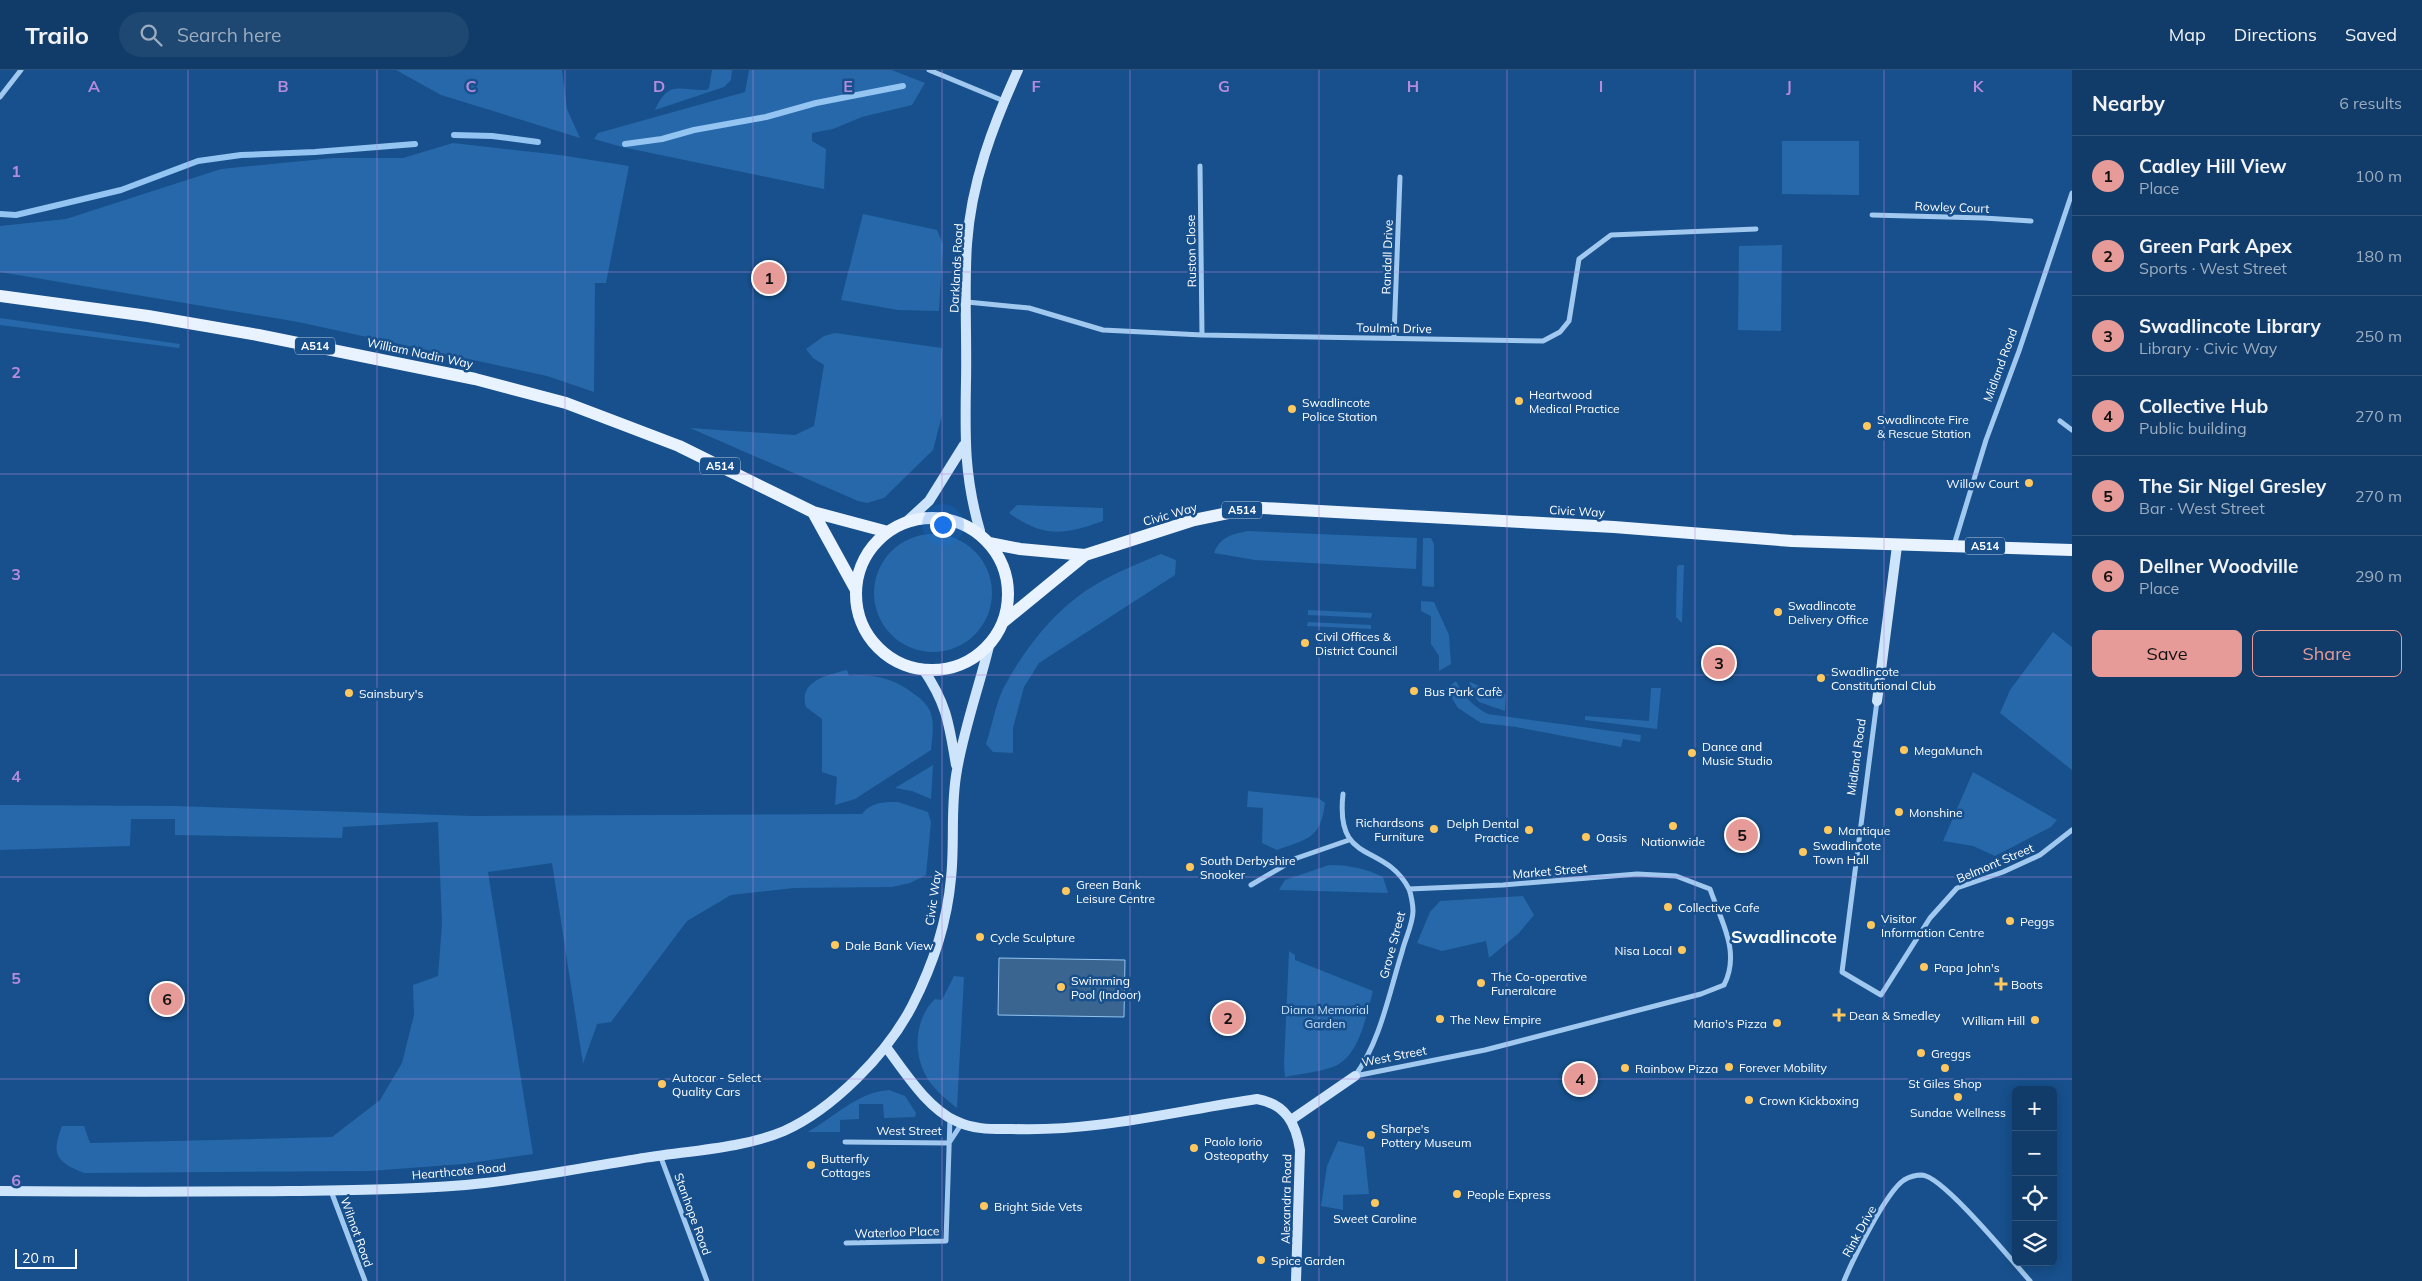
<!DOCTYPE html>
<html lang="en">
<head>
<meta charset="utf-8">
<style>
	:root { --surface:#113c69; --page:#1e4771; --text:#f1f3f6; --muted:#9cadc0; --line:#30567d; --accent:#e69b98 }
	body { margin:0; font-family:Mulish,sans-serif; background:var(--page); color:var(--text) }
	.controls { position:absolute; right:15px; bottom:15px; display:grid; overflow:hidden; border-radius:8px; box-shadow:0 2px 12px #0003 }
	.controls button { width:45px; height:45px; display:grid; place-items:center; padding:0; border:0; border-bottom:1px solid var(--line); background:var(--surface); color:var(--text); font:25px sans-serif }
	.scale { position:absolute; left:15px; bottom:12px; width:62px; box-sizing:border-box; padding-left:5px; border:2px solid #fff; border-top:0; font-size:14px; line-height:18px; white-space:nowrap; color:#fff; -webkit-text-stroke:4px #17508c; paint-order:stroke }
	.you { position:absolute; left:942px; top:454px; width:18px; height:18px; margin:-12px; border:4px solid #fff; border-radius:50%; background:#1a73e8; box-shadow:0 0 0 8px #1a73e833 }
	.badge { display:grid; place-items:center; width:32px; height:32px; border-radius:50%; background:var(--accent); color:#111; font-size:16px; font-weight:700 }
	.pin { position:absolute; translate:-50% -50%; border:2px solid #fff; box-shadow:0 1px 5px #0006 }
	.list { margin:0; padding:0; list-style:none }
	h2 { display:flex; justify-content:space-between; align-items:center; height:65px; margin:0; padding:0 20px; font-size:21px }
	h2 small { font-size:16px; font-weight:400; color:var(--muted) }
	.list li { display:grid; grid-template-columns:32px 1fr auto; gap:15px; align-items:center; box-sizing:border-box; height:80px; padding:0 20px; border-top:1px solid var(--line) }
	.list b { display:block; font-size:19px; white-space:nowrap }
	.list p { margin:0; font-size:16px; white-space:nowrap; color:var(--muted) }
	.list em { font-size:16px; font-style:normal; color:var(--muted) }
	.actions { display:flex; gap:10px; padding:15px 20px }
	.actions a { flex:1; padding:11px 0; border:1px solid var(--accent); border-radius:8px; text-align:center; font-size:18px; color:var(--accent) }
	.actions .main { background:var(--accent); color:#111 }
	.icon { flex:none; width:28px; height:28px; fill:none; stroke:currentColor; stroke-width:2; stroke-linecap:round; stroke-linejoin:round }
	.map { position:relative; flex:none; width:2072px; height:1211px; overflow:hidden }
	header { display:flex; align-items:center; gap:30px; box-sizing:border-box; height:70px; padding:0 25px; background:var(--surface); border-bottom:1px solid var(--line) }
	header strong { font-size:24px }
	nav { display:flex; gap:28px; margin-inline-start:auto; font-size:18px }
	.search { width:350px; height:45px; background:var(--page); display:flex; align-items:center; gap:12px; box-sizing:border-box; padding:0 18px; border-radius:28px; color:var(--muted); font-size:19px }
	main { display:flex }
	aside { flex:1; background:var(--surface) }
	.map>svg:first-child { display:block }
</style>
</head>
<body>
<header>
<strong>Trailo</strong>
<div class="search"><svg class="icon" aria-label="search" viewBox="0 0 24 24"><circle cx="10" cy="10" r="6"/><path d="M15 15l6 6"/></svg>Search here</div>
<nav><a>Map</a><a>Directions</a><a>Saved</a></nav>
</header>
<main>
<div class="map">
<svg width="2072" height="1211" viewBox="0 0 2072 1211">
	<rect width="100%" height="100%" fill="#17508c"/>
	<path fill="#2668a9" d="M 396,0 L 562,0 L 567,39 L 580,68 L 441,25 Z
		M 712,0 L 732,0 L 731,10 L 724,17 L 655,40 C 669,9 679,21 707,20 L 709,18 Z
		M 749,0 L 892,0 L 925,13 L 912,35 L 862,47 L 833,59 L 812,63 L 812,71 L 826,79 L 824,119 L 622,77 L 594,69 L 598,63 L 745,22 Z
		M 1782,71 L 1859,71 L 1859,125 L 1782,124 Z
		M 453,73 L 560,85 L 629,96 L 606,213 L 595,213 L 594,322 L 547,306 L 298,252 L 0,202 L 0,156 L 66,149 L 221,99 L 333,88 L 403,88 Z
		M 863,144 L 937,160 L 943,174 L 939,241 L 898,240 L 841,230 Z
		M 1782,175 L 1781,261 L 1738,260 L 1739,176 Z
		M 0,248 L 180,274 L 179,278 L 0,255 Z
		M 835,263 L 942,278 L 942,345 L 933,380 L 884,428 L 867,433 L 858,431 L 690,358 L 795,365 L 814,356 L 824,295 L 813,288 L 806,279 L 824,266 Z
		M 1017,435 L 1103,438 L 1103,451 C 1064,465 1044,468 1009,443 Z
		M 1248,461 L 1417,468 L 1416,499 L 1255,490 L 1214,483 C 1220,467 1232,464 1248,461 Z
		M874 523a59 59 0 1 1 118 0a59 59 0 1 1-118 0Z
		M 1423,468 L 1431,468 L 1434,474 L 1434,517 L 1422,516 Z
		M 1161,484 L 1176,490 L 1175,505 L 1039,593 L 1024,617 L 1013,658 L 1013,683 L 993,682 L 986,674 C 992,656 995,636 1003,619 C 1020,586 1047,550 1076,528 C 1101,508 1132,496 1161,484 Z
		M 1679,495 L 1684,495 L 1682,553 L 1676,547 L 1677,497 Z
		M 1421,531 L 1434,532 L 1449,565 L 1451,594 L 1439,601 L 1439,586 L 1431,574 L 1431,546 L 1421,541 Z
		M 1308,540 L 1372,543 L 1371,548 L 1308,545 Z
		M 1308,552 L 1371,555 L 1371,559 L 1307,556 Z
		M 2053,562 L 2072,577 L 2072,700 L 2000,643 L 2010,620 Z
		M 847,600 L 849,606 C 875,604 894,608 914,624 C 920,628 927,634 930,641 C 935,653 932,668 931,680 L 855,729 L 835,735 L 837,707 L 822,702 L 822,649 L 806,637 C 798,611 827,605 847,600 Z
		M 1456,611 C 1464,627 1473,636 1488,644 L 1641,665 L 1640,672 L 1623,669 L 1621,677 L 1516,657 L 1481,653 L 1458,638 L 1446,619 Z
		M 1470,612 L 1491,621 L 1506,624 L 1505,641 L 1479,632 L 1469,620 Z
		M 1651,618 L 1661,618 L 1657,659 L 1585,650 L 1585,646 L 1649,651 Z
		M 933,695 L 931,729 L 912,721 L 895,718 Z
		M 1973,702 L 2057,750 L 2051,757 L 1995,786 L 1973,776 L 1943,771 Z
		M 1248,721 L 1318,728 L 1325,733 C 1321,769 1307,769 1277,780 L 1262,773 L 1263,738 L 1247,737 Z
		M 898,732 L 928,742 L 931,752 L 926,805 L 910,813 L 892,817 L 794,818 L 731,825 L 687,851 L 611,952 L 597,954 L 583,994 L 552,793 L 488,802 L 533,1084 L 463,1094 L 370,1101 L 84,1103 C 56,1092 51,1084 62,1056 L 84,1056 L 90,1073 L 332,1067 L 380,1030 L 402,993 L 414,945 L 413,915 L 438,906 L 442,854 L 438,752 L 343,757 L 342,768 L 175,765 L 175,749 L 131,749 L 130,776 L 0,780 L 0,735 L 176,736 L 472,746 L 862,744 C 871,732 884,732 898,732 Z
		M 1329,795 C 1348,795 1365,798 1383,807 L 1388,823 L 1279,820 L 1285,810 Z
		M 1523,826 L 1534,845 L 1519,863 L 1489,888 L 1486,871 L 1442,881 L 1417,873 L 1430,842 L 1440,831 Z
		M 1289,881 L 1295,885 L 1295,890 L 1373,921 C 1366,945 1361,980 1339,994 C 1328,1001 1299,1004 1285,1007 L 1284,994 Z
		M 954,906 L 964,907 L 957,1038 C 947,1030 937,1022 929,1011 C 912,986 914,949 935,929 L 942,930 Z
		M 889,1020 L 905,1026 L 916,1043 L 915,1047 L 884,1048 L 883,1034 L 859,1034 L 859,1049 L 840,1050 L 840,1062 L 808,1062 C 834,1047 858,1022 889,1020 Z
		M 1338,1071 L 1364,1077 L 1369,1124 L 1343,1125 L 1343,1140 L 1321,1136 L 1327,1096 Z"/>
	<path fill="#3a6590" stroke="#93c4f2" d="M 999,888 L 1125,890 L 1124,947 L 998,945 Z"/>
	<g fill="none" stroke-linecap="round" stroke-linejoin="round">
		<path stroke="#93c4f2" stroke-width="6" d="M 454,65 L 492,66 L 538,72
			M 625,74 L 662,69 L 694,60 L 766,47 L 816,33 L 903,16
			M 0,144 L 16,145 L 121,120 L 198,91 L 241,85 L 315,82 L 415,74"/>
		<path stroke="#a1c8ef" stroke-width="5" d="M 929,0 L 1004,31
			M 0,27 L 21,0
			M 1200,96 L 1202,265
			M 1872,145 L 1984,148 L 2031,151
			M 967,232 L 1029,238 L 1103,260 L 1202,265 L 1543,271 L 1560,262 L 1569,251 L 1579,189 L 1611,165 L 1756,159
			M 1394,267 L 1400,107
			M 2060,351 L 2072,360
			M 1954,475 L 1986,370 L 2019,281 L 2072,123
			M 1877,631 L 1842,902 L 1881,925 L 1930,848 L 1957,818 L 2003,802 L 2040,785 L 2072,760
			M 1343,724 C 1335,797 1384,771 1409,819 C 1411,824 1413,835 1413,841 C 1413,854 1405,869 1402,882 C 1389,923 1381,970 1355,1006
			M 1251,815 L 1297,788 L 1349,770
			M 1355,1006 L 1485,980 L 1701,924 L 1724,915 C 1741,882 1721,851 1710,819 L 1676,806 L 1637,804 L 1503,815 L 1409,819
			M 845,1072 L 949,1073 L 962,1053
			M 660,1085 L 707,1211
			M 331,1121 L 365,1211
			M 846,1173 L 946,1171 L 950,1048
			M 1844,1211 C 1853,1189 1886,1122 1904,1110 C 1909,1107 1916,1105 1922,1105 C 1943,1106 2013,1192 2030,1211"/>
		<path stroke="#cee4fa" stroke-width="10" d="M 905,453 L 929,431 L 964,375
			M 980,461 C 964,406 965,367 966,311 C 967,266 964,219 967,174 C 971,113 993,55 1018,0
			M 923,599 C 947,634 949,654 956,695
			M 1877,631 L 1897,476
			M 886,977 C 905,1002 927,1038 956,1051 C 974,1060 993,1059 1012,1059 C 1096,1062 1175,1041 1257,1029 C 1286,1034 1296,1054 1300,1080 L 1296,1211
			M 1291,1050 L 1355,1006
			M 0,1121 C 97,1122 193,1122 290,1121 C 355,1120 420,1120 485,1113 C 536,1107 587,1097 638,1089 C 683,1081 742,1079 784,1061 C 833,1039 887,984 912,936 C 933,895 947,854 951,808 C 955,772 950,736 957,700 C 964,659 979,617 989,576"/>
		<path stroke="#e9f3ff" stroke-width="12" d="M 0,226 L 148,246 L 258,265 L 475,309 L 566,333 L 624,355 L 679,376 L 813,442 L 888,462
			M 813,442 L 856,520
			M856 524a76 76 0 1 1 152 0a76 76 0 1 1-152 0Z
			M 989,473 L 1020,479 L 1085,485 L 1194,450 L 1252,438 L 1263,438 L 1614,457 L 1792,471 L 2072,480
			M 1003,552 L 1085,485"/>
	</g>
	<path fill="none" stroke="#b68bdc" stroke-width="1" stroke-opacity="0.55" d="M 188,0 L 188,1211M 377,0 L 377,1211M 565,0 L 565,1211M 753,0 L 753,1211M 942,0 L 942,1211M 1130,0 L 1130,1211M 1319,0 L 1319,1211M 1507,0 L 1507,1211M 1695,0 L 1695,1211M 1884,0 L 1884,1211M 0,202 L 2072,202M 0,404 L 2072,404M 0,605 L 2072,605M 0,807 L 2072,807M 0,1009 L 2072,1009"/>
	<g fill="#ffc85f" stroke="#17508c" stroke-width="2">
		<circle cx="1519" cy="331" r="5"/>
		<circle cx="1292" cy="339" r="5"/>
		<circle cx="1867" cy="356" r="5"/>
		<circle cx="2029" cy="413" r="5"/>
		<circle cx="1778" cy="542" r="5"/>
		<circle cx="1305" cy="573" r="5"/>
		<circle cx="1821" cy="608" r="5"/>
		<circle cx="1414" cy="621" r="5"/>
		<circle cx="349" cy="623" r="5"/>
		<circle cx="1904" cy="680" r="5"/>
		<circle cx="1692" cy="683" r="5"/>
		<circle cx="1899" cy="742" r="5"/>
		<circle cx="1673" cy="756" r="5"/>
		<circle cx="1434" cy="759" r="5"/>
		<circle cx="1529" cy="760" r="5"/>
		<circle cx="1828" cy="760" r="5"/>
		<circle cx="1586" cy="767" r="5"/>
		<circle cx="1803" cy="782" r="5"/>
		<circle cx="1190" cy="797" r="5"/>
		<circle cx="1066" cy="821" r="5"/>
		<circle cx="1668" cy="837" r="5"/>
		<circle cx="2010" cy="851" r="5"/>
		<circle cx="1871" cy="855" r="5"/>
		<circle cx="980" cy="867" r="5"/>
		<circle cx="835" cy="875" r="5"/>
		<circle cx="1682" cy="880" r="5"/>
		<circle cx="1924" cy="897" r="5"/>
		<circle cx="1481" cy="913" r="5"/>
		<path d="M1998.5 906.5h5v5h5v5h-5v5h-5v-5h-5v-5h5z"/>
		<circle cx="1061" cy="917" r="5"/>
		<path d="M1836.5 937.5h5v5h5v5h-5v5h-5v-5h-5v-5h5z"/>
		<circle cx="1440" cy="949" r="5"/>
		<circle cx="2035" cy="950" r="5"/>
		<circle cx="1777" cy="953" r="5"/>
		<circle cx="1921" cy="983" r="5"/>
		<circle cx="1729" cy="997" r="5"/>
		<circle cx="1625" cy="998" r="5"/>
		<circle cx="1945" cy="998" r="5"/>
		<circle cx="662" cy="1014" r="5"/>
		<circle cx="1958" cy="1027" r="5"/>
		<circle cx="1749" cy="1030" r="5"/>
		<circle cx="1371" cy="1065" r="5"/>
		<circle cx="1194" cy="1078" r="5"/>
		<circle cx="811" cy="1095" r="5"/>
		<circle cx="1457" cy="1124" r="5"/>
		<circle cx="1375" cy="1133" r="5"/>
		<circle cx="984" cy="1136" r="5"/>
		<circle cx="1261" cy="1190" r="5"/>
	</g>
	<g text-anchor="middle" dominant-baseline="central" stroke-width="5" stroke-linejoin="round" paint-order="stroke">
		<g fill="#17508c" stroke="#b9cadc" stroke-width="1">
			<rect x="295" y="267.5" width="40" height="17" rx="4"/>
			<rect x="700" y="387.5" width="40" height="17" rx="4"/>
			<rect x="1222" y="431.5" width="40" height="17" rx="4"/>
			<rect x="1965" y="467.5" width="40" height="17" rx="4"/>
		</g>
		<g font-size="11" font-weight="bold" fill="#fff">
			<text x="315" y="276">A514</text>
			<text x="720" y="396">A514</text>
			<text x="1242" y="440">A514</text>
			<text x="1985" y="476">A514</text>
		</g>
		<g font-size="12" fill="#fff" stroke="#17508c">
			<text transform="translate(1952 137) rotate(2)">Rowley Court</text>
			<text transform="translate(1191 181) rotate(-91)">Ruston Close</text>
			<text transform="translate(1387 187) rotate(-88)">Randall Drive</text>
			<text transform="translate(956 198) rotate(-87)">Darklands Road</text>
			<text transform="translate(1394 258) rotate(1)">Toulmin Drive</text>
			<text transform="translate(420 283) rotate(12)">William Nadin Way</text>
			<text transform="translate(2000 295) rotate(-70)">Midland Road</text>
			<text transform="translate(1577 441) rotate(3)">Civic Way</text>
			<text transform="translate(1170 444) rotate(-16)">Civic Way</text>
			<text transform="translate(1856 687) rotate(-82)">Midland Road</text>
			<text transform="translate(1995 793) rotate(-23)">Belmont Street</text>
			<text transform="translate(1550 801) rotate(-5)">Market Street</text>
			<text transform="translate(933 828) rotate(-82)">Civic Way</text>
			<text transform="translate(1392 875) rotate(-75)">Grove Street</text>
			<text transform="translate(1394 986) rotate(-11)">West Street</text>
			<text x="909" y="1060">West Street</text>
			<text transform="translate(459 1101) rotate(-5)">Hearthcote Road</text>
			<text transform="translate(1286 1129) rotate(-89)">Alexandra Road</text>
			<text transform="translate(693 1144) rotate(70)">Stanhope Road</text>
			<text transform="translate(1859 1161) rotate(-61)">Rink Drive</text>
			<text transform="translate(357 1162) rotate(70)">Wilmot Road</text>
			<text transform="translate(897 1162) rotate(-2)">Waterloo Place</text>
		</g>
		<g font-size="12" fill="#fff" stroke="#17508c" text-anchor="start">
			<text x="1529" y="324">Heartwood<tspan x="1529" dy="14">Medical Practice</tspan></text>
			<text x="1302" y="332">Swadlincote<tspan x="1302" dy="14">Police Station</tspan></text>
			<text x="1877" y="349">Swadlincote Fire<tspan x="1877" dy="14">&amp; Rescue Station</tspan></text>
			<text x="2019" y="413" text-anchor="end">Willow Court</text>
			<text x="1788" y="535">Swadlincote<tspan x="1788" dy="14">Delivery Office</tspan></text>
			<text x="1315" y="566">Civil Offices &amp;<tspan x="1315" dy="14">District Council</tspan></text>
			<text x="1831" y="601">Swadlincote<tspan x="1831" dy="14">Constitutional Club</tspan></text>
			<text x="1424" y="621">Bus Park Cafè</text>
			<text x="359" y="623">Sainsbury's</text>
			<text x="1702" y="676">Dance and<tspan x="1702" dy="14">Music Studio</tspan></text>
			<text x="1914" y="680">MegaMunch</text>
			<text x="1909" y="742">Monshine</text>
			<text x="1424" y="752" text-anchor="end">Richardsons<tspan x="1424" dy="14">Furniture</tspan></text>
			<text x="1519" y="753" text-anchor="end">Delph Dental<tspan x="1519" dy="14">Practice</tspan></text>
			<text x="1838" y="760">Mantique</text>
			<text x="1596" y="767">Oasis</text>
			<text x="1673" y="771" text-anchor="middle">Nationwide</text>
			<text x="1813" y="775">Swadlincote<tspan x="1813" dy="14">Town Hall</tspan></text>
			<text x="1200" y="790">South Derbyshire<tspan x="1200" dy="14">Snooker</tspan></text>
			<text x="1076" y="814">Green Bank<tspan x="1076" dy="14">Leisure Centre</tspan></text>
			<text x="1678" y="837">Collective Cafe</text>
			<text x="1881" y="848">Visitor<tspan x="1881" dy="14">Information Centre</tspan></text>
			<text x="2020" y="851">Peggs</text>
			<text x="990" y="867">Cycle Sculpture</text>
			<text x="845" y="875">Dale Bank View</text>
			<text x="1672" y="880" text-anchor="end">Nisa Local</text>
			<text x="1934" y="897">Papa John's</text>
			<text x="1491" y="906">The Co-operative<tspan x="1491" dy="14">Funeralcare</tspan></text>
			<text x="1071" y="910">Swimming<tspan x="1071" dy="14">Pool (Indoor)</tspan></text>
			<text x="2011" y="914">Boots</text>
			<text x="1849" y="945">Dean &amp; Smedley</text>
			<text x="1450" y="949">The New Empire</text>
			<text x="2025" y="950" text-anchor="end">William Hill</text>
			<text x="1767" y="953" text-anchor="end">Mario's Pizza</text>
			<text x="1931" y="983">Greggs</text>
			<text x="1739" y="997">Forever Mobility</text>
			<text x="1635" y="998">Rainbow Pizza</text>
			<text x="672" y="1007">Autocar - Select<tspan x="672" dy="14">Quality Cars</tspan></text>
			<text x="1945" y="1013" text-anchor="middle">St Giles Shop</text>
			<text x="1759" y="1030">Crown Kickboxing</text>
			<text x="1958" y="1042" text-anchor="middle">Sundae Wellness</text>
			<text x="1381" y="1058">Sharpe's<tspan x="1381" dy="14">Pottery Museum</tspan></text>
			<text x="1204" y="1071">Paolo Iorio<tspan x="1204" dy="14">Osteopathy</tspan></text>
			<text x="821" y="1088">Butterfly<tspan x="821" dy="14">Cottages</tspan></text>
			<text x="1467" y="1124">People Express</text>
			<text x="994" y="1136">Bright Side Vets</text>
			<text x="1375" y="1148" text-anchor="middle">Sweet Caroline</text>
			<text x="1271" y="1190">Spice Garden</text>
		</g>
		<g font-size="12" fill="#c7e1fb" stroke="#17508c">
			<text x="1325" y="939">Diana Memorial<tspan x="1325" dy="14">Garden</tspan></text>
		</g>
		<g font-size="18" font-weight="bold" fill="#fff" stroke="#17508c">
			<text x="1784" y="866">Swadlincote</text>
		</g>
	</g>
	<g font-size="16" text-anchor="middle" font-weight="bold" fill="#b68bdc" stroke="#17508c" stroke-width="5" stroke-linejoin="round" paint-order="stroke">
		<text x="94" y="22">A</text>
		<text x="283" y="22">B</text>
		<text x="471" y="22">C</text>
		<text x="659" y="22">D</text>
		<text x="848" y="22">E</text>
		<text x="1036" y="22">F</text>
		<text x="1224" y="22">G</text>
		<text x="1413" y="22">H</text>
		<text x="1601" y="22">I</text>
		<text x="1789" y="22">J</text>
		<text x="1978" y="22">K</text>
		<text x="16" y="107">1</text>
		<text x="16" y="308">2</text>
		<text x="16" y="510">3</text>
		<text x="16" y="712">4</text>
		<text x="16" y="914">5</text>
		<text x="16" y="1116">6</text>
	</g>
</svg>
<div class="controls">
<button>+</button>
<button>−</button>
<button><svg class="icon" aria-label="locate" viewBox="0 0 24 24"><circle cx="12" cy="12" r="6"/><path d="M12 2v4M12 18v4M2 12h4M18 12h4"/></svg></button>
<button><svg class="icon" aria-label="layers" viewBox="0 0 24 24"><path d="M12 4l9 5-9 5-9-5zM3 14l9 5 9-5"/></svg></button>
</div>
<div class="scale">20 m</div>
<div class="you"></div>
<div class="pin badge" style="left:769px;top:208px">1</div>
<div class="pin badge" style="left:1228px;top:948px">2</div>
<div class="pin badge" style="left:1719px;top:593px">3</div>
<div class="pin badge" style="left:1580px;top:1009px">4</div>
<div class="pin badge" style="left:1742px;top:765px">5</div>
<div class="pin badge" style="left:167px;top:929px">6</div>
</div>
<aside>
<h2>Nearby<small>6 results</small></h2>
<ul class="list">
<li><span class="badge">1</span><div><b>Cadley Hill View</b><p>Place</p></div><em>100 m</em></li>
<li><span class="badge">2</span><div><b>Green Park Apex</b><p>Sports · West Street</p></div><em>180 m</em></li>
<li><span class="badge">3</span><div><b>Swadlincote Library</b><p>Library · Civic Way</p></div><em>250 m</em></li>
<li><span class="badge">4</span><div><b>Collective Hub</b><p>Public building</p></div><em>270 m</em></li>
<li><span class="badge">5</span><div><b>The Sir Nigel Gresley</b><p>Bar · West Street</p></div><em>270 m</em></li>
<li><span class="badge">6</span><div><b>Dellner Woodville</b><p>Place</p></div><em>290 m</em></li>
</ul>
<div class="actions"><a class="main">Save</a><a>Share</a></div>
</aside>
</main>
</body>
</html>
